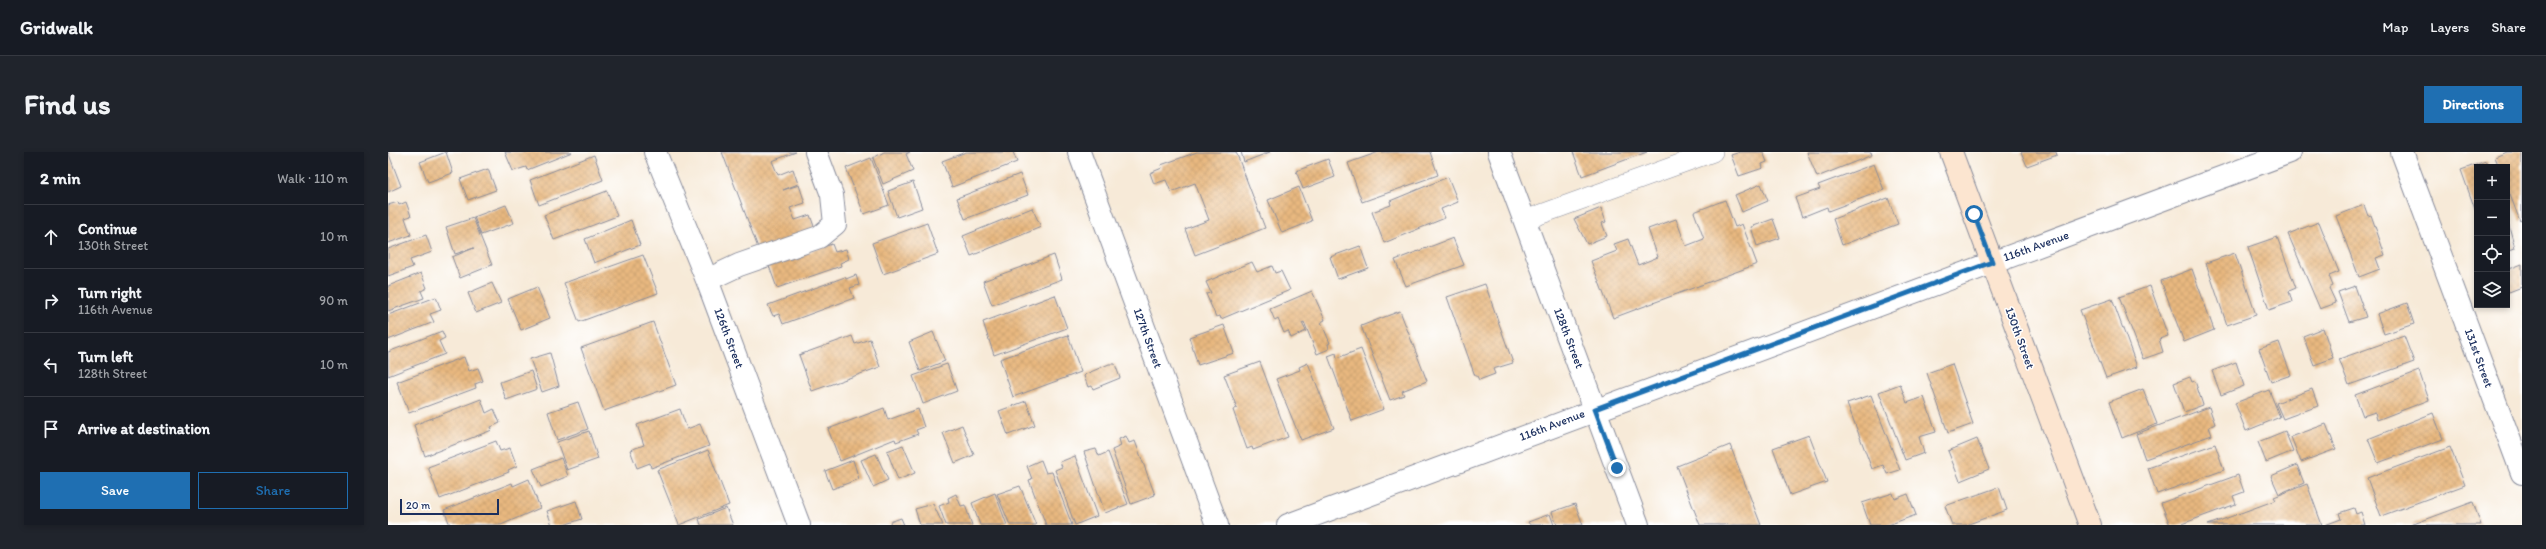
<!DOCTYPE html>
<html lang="en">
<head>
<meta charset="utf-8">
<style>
	:root { --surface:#171b24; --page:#20242c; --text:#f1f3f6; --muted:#9ea1a6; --line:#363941; --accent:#1f6fb2 }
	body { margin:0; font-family:Itim,sans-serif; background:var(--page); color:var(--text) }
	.controls { position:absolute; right:12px; top:12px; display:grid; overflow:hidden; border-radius:0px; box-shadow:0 2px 6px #0003 }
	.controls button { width:36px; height:36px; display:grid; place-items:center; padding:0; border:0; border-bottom:1px solid var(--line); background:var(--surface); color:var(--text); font:20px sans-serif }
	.scale { position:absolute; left:12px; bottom:10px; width:99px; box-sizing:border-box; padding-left:4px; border:2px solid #1b2f5e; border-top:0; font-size:11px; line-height:14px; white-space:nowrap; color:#1b2f5e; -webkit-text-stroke:3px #fff; paint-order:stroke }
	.stop { position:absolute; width:12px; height:12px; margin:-9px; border:3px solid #1f6fb2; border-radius:50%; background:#fff }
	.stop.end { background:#1f6fb2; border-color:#fff; box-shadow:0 1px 4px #0008 }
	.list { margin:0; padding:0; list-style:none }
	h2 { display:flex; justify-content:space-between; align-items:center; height:52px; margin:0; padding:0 16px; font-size:17px }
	h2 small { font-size:13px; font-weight:400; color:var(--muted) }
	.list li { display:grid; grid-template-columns:26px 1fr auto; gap:12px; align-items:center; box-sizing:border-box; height:64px; padding:0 16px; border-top:1px solid var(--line) }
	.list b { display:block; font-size:15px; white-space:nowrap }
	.list p { margin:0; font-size:13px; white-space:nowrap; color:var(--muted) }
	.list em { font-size:13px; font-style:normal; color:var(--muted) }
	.actions { display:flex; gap:8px; padding:12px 16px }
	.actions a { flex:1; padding:9px 0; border:1px solid var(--accent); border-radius:0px; text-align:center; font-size:14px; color:var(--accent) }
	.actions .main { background:var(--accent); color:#fff }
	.icon { flex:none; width:22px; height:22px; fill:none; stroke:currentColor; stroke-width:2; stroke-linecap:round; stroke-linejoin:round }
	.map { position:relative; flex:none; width:2134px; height:373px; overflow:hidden; border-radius:0px }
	header { display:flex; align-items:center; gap:24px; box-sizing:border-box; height:56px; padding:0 20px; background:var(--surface); border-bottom:1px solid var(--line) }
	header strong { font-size:19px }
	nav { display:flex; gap:22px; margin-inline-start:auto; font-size:14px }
	.intro { display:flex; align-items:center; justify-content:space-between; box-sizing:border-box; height:96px; padding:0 24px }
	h1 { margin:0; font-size:28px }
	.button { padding:10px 18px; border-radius:0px; background:var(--accent); color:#fff; font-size:14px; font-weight:700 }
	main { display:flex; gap:24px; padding:0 24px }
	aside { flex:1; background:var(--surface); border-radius:0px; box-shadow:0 2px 6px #0003 }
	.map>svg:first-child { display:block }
</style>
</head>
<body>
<header>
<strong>Gridwalk</strong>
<nav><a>Map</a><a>Layers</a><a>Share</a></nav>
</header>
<div class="intro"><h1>Find us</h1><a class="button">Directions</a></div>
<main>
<aside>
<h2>2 min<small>Walk · 110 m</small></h2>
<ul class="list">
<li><svg class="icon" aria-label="ahead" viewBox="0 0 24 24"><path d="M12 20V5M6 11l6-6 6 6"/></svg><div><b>Continue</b><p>130th Street</p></div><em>10 m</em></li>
<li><svg class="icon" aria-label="right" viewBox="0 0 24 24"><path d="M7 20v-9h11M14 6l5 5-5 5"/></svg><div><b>Turn right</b><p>116th Avenue</p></div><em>90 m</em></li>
<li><svg class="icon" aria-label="left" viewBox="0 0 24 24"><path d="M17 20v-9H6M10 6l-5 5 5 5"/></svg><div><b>Turn left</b><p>128th Street</p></div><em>10 m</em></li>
<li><svg class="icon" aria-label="arrive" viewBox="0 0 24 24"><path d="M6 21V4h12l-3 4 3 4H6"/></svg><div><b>Arrive at destination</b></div></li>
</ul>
<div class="actions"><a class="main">Save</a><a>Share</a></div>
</aside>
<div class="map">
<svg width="2134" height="373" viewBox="0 0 2134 373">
	<defs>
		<pattern id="building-cross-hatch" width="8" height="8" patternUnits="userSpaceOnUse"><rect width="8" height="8" fill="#e8b87f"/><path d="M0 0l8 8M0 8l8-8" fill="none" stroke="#c69e70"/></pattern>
	</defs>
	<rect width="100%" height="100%" fill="#fff"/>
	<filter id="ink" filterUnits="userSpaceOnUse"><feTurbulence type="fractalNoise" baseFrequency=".025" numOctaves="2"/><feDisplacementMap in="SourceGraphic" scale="8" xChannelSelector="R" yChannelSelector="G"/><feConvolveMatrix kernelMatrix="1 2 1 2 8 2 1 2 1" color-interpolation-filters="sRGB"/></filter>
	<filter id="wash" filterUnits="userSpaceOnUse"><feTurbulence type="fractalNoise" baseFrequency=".012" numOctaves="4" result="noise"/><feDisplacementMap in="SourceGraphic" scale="16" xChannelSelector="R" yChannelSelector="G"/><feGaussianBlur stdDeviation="0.9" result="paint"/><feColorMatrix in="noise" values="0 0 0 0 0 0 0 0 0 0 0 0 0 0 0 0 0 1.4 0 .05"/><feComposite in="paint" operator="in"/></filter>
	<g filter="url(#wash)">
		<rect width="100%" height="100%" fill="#f7ead8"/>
		<g id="blocks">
			<path fill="url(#building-cross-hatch)" d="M 0,0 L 13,34 L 0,40 Z
				M 58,0 L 65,21 L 40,30 L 32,10 Z
				M 117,0 L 184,0 L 139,18 L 138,15 L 125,19 Z
				M 334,0 L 408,0 L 384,9 L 390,23 L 405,17 L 410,32 L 395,38 L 411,33 L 417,51 L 402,56 L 407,68 L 422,63 L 428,80 L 372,101 Z
				M 496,0 L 522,0 L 518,2 L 525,19 L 495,32 L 485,6 Z
				M 578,0 L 625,0 L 629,10 L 564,35 L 554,9 Z
				M 809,0 L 848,0 L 877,76 L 807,103 L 797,77 L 821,68 L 807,31 L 783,40 L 778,28 L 766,32 L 762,21 L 774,16 L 773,13 Z
				M 853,0 L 882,0 L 856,10 Z
				M 991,0 L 1042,0 L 1050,23 L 974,50 L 960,11 Z
				M 1185,0 L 1259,0 L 1194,24 Z
				M 1352,0 L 1375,0 L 1379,10 L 1374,12 L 1375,16 L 1351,24 L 1343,3 Z
				M 1419,0 L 1483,0 L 1484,3 L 1429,25 Z
				M 1633,0 L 1668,0 L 1669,3 L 1639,14 Z
				M 2119,0 L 2134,0 L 2134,68 L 2132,69 L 2119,35 L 2119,15 L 2111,15 L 2107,5 Z
				M 206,3 L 215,28 L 151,53 L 142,28 Z
				M 483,6 L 501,53 L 476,62 L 458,16 Z
				M 940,7 L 947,25 L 915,37 L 908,19 Z
				M 2098,9 L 2100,15 L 2089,15 L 2089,63 L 2073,18 Z
				M 1486,12 L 1496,38 L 1440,59 L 1439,55 L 1414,65 L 1407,46 L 1432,37 L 1430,33 Z
				M 100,17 L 108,38 L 80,48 L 72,27 Z
				M 632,22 L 640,43 L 577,67 L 569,46 Z
				M 1060,25 L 1070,50 L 1053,57 L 1057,66 L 996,91 L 984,60 L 1003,53 L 1002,49 Z
				M 525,30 L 534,56 L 509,65 L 500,39 Z
				M 1373,32 L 1380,49 L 1354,60 L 1347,43 Z
				M 911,35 L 924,69 L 894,81 L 880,48 Z
				M 219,39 L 229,64 L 166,88 L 156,63 Z
				M 1500,46 L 1510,72 L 1454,93 L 1445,67 Z
				M 1337,48 L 1347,75 L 1354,72 L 1369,112 L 1225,166 L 1203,109 L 1229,99 L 1226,92 L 1240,87 L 1250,113 L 1270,105 L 1260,77 L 1288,67 L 1298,94 L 1316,87 L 1306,60 Z
				M 10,50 L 11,53 L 18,50 L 23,64 L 17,66 L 23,83 L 0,91 L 0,53 Z
				M 118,53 L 126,71 L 93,83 L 86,65 Z
				M 1976,53 L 1980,64 L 1983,63 L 1997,103 L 1988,106 L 1992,117 L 1971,125 L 1948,64 Z
				M 644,56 L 653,75 L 583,104 L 575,84 Z
				M 1213,56 L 1218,70 L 1214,71 L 1219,84 L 1199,92 L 1186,67 Z
				M 85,66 L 104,113 L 72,126 L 64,105 L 86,96 L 67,102 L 58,75 Z
				M 1385,67 L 1392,86 L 1369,94 L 1363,75 Z
				M 2119,67 L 2127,96 L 2119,99 Z
				M 243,68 L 252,93 L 206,111 L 197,87 Z
				M 1931,70 L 1951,120 L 1941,124 L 1945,134 L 1941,136 L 1948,151 L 1932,157 L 1900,82 Z
				M 539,71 L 550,102 L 495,122 L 484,91 Z
				M 38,83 L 44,100 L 22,108 L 25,115 L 0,124 L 0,97 Z
				M 1889,85 L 1908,136 L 1901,139 L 1904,150 L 1881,158 L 1860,95 Z
				M 1065,86 L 1076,113 L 1018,134 L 1007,108 Z
				M 444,92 L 447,100 L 458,97 L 461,107 L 452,111 L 453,114 L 389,136 L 381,114 Z
				M 972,94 L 980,116 L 950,127 L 942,105 Z
				M 1847,101 L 1868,163 L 1839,173 L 1818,111 Z
				M 255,103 L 270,141 L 191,170 L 176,131 Z
				M 666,103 L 674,127 L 604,153 L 595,129 Z
				M 864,110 L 869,120 L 884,114 L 887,121 L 893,119 L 902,138 L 833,167 L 832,164 L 828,165 L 818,142 L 823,141 L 818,130 Z
				M 2134,112 L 2134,135 L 2121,140 L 2119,136 L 2119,118 Z
				M 1804,117 L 1826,178 L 1796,190 L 1773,129 Z
				M 33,121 L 39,136 L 33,139 L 36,146 L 0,159 L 0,134 Z
				M 468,123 L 471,133 L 462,136 L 466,146 L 395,172 L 391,162 L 385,164 L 380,153 L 457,125 L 458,127 Z
				M 104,131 L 113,151 L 88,161 L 80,141 Z
				M 1097,132 L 1125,211 L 1105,217 L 1107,222 L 1091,228 L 1089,224 L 1087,224 L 1059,145 Z
				M 1762,134 L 1780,184 L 1771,187 L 1775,200 L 1755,207 L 1731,145 Z
				M 1967,134 L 1978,165 L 1961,170 L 1950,140 Z
				M 149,135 L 162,166 L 133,178 L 120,147 Z
				M 924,139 L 937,168 L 933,170 L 942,191 L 940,192 L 941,197 L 929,202 L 916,170 L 914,171 L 918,179 L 903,186 L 900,179 L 896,181 L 890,167 L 887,169 L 882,157 Z
				M 667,143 L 679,176 L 606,203 L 595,170 Z
				M 48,145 L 53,158 L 42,162 L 46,170 L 0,188 L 0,163 Z
				M 1724,147 L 1749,215 L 1718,226 L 1692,158 Z
				M 2019,151 L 2026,172 L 1996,182 L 1989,162 Z
				M 1012,159 L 1039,229 L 1014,239 L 1016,243 L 1002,248 L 973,174 Z
				M 265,170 L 288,233 L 216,259 L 193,196 Z
				M 836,173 L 846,201 L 810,213 L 801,185 Z
				M 1935,176 L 1945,206 L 1926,213 L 1915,184 Z
				M 54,179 L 57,186 L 51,189 L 57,202 L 0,224 L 0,200 Z
				M 545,180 L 557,209 L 532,219 L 521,190 Z
				M 680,183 L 693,220 L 625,245 L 612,207 Z
				M 464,184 L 467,192 L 482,187 L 492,215 L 424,239 L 411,203 Z
				M 2016,184 L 2026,210 L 1961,233 L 1951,207 Z
				M 1891,190 L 1903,223 L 1883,230 L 1871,197 Z
				M 973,197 L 996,257 L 964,269 L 940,204 L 948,201 L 949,206 Z
				M 162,201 L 171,234 L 154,240 L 142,207 Z
				M 76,205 L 81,219 L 90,216 L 95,229 L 87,232 L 88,236 L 21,261 L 9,230 Z
				M 872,210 L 900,285 L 865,298 L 864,295 L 859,297 L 845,258 L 849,256 L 836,223 Z
				M 1848,210 L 1856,234 L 1833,243 L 1824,219 Z
				M 920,211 L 946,276 L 913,288 L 888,227 L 912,218 L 911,215 Z
				M 559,212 L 569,239 L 535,252 L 525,224 Z
				M 721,212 L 727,212 L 732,226 L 705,237 L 704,234 L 700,235 L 696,224 L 698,222 Z
				M 1564,212 L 1585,272 L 1560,281 L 1539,221 Z
				M 143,219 L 149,237 L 118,248 L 112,230 Z
				M 2031,219 L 2041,248 L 1989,268 L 1987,260 L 1975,264 L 1967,243 Z
				M 1802,225 L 1804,230 L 1807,229 L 1815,253 L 1796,260 L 1786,231 Z
				M 1512,232 L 1519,251 L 1536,245 L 1548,280 L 1531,285 L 1536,301 L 1517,308 L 1491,240 Z
				M 1755,237 L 1769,272 L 1734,286 L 1721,250 Z
				M 1924,237 L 1930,254 L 1895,267 L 1888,251 Z
				M 1881,238 L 1892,265 L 1858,279 L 1847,251 Z
				M 1483,243 L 1512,318 L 1499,322 L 1495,313 L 1484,317 L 1459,251 Z
				M 93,247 L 98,261 L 106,257 L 112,271 L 103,275 L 104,278 L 37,304 L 26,273 Z
				M 638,249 L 647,273 L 620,283 L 611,259 Z
				M 190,250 L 200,277 L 169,288 L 160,260 Z
				M 1821,255 L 1827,272 L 1821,275 L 1824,283 L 1757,307 L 1748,282 Z
				M 496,256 L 500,268 L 530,257 L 536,275 L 528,278 L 530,282 L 508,290 L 507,287 L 452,309 L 440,277 Z
				M 292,257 L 299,277 L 312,272 L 321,294 L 263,316 L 262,311 L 249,316 L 242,298 L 256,293 L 249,273 Z
				M 2045,261 L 2055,287 L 1990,311 L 1980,287 Z
				M 1938,272 L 1948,297 L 1913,310 L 1903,285 Z
				M 574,273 L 586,303 L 567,311 L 555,281 Z
				M 201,279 L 210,307 L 179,318 L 169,290 Z
				M 1897,279 L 1905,299 L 1878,310 L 1870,290 Z
				M 1421,283 L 1439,330 L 1402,343 L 1385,296 Z
				M 738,284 L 741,291 L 747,289 L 767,343 L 743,352 L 724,298 L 733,294 L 731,287 Z
				M 1589,287 L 1601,317 L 1572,329 L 1560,299 Z
				M 108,289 L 112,299 L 122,296 L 129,314 L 120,318 L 121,320 L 52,347 L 40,315 Z
				M 1827,292 L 1836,318 L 1769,342 L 1760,316 Z
				M 515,293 L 527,321 L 510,328 L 499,299 Z
				M 1342,293 L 1373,373 L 1312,373 L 1289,314 Z
				M 2062,295 L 2077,333 L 1993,364 L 1979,326 Z
				M 708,297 L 711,304 L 720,300 L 740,352 L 717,361 L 696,300 Z
				M 320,298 L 341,353 L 291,373 L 269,318 Z
				M 488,302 L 500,328 L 485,335 L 473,308 Z
				M 687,304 L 709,364 L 687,373 L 667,318 L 674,315 L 672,310 Z
				M 173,306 L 180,324 L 153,335 L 145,317 Z
				M 465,308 L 471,327 L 444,337 L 437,319 Z
				M 653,308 L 658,321 L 664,320 L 684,373 L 658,373 L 641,328 L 644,327 L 639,314 Z
				M 1909,313 L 1916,331 L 1891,342 L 1883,324 Z
				M 1850,323 L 1856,340 L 1845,344 L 1848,352 L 1791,373 L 1782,373 L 1773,351 Z
				M 141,327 L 152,356 L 113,373 L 62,373 L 56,358 L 124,331 L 125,334 Z
				M 1919,332 L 1934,373 L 1820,373 L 1888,348 L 1886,345 Z
				M 632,334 L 648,373 L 622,373 L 609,342 Z
				M 1611,335 L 1619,358 L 1578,373 L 1564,373 L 1557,354 Z
				M 607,341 L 619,373 L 592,373 L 584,351 Z
				M 1505,341 L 1507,347 L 1520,342 L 1528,363 L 1500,373 L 1482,373 L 1474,351 Z
				M 568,342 L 573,354 L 577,353 L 584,373 L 558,373 L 551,354 L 561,350 L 560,346 Z
				M 188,349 L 194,367 L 176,373 L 164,373 L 159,359 Z
				M 2085,350 L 2093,373 L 2023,373 Z
				M 545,352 L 555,373 L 532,373 L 527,357 Z
				M 1187,352 L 1195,373 L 1169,373 L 1164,360 Z
				M 338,356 L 345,373 L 313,373 L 311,367 Z
				M 1966,356 L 1968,362 L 1973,360 L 1977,373 L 1937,373 L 1953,367 L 1951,361 Z
				M 1162,362 L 1166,373 L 1142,373 L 1140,370 Z
				M 513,366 L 516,373 L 503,373 L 502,370 Z"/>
		</g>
	</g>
	<g filter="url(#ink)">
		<use href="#blocks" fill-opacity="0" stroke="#898c9b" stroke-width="1"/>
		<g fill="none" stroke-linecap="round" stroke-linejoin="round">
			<defs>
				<path id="lane" d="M 1137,68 L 1325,0"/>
				<path id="street" d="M 267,0 L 319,128 L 411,373
					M 691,0 L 829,373
					M 1111,0 L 1250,373
					M 2014,0 L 2134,321
					M 319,128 L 351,113 L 431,85 L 447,72 L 444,43 L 428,0
					M 900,373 L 1902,0"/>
				<path id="secondary" d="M 1563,0 L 1702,373"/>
			</defs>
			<use href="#lane" stroke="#898c9b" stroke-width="20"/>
			<use href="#street" stroke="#898c9b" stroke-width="24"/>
			<use href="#secondary" stroke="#898c9b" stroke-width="24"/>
			<use href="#lane" stroke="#fff" stroke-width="19"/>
			<use href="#street" stroke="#fff" stroke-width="22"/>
			<use href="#secondary" stroke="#fce5d0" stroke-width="22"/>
		</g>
	</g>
	<g fill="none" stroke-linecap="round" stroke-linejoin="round" filter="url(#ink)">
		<path stroke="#1f6fb2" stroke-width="5" d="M 1229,316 L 1207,257 L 1604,110 L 1586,62"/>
	</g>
	<g text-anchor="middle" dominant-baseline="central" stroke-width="3" stroke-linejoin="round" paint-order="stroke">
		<g font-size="12" fill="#1b2f5e" stroke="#fff">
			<text transform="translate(1648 94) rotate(-20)">116th Avenue</text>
			<text transform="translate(341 186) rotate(69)">126th Street</text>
			<text transform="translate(760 186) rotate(70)">127th Street</text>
			<text transform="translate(1181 186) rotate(69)">128th Street</text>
			<text transform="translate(1632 186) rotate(70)">130th Street</text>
			<text transform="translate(2091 206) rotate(70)">131st Street</text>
			<text transform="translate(1164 273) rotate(-21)">116th Avenue</text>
		</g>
	</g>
</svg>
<div class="controls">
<button>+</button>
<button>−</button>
<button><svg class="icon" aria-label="locate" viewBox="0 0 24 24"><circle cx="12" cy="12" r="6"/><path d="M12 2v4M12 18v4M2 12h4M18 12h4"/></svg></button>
<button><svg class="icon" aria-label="layers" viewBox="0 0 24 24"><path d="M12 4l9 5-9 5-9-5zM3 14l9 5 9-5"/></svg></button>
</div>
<div class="scale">20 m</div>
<div class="stop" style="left:1586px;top:62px"></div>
<div class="stop end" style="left:1229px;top:316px"></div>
</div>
</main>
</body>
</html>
